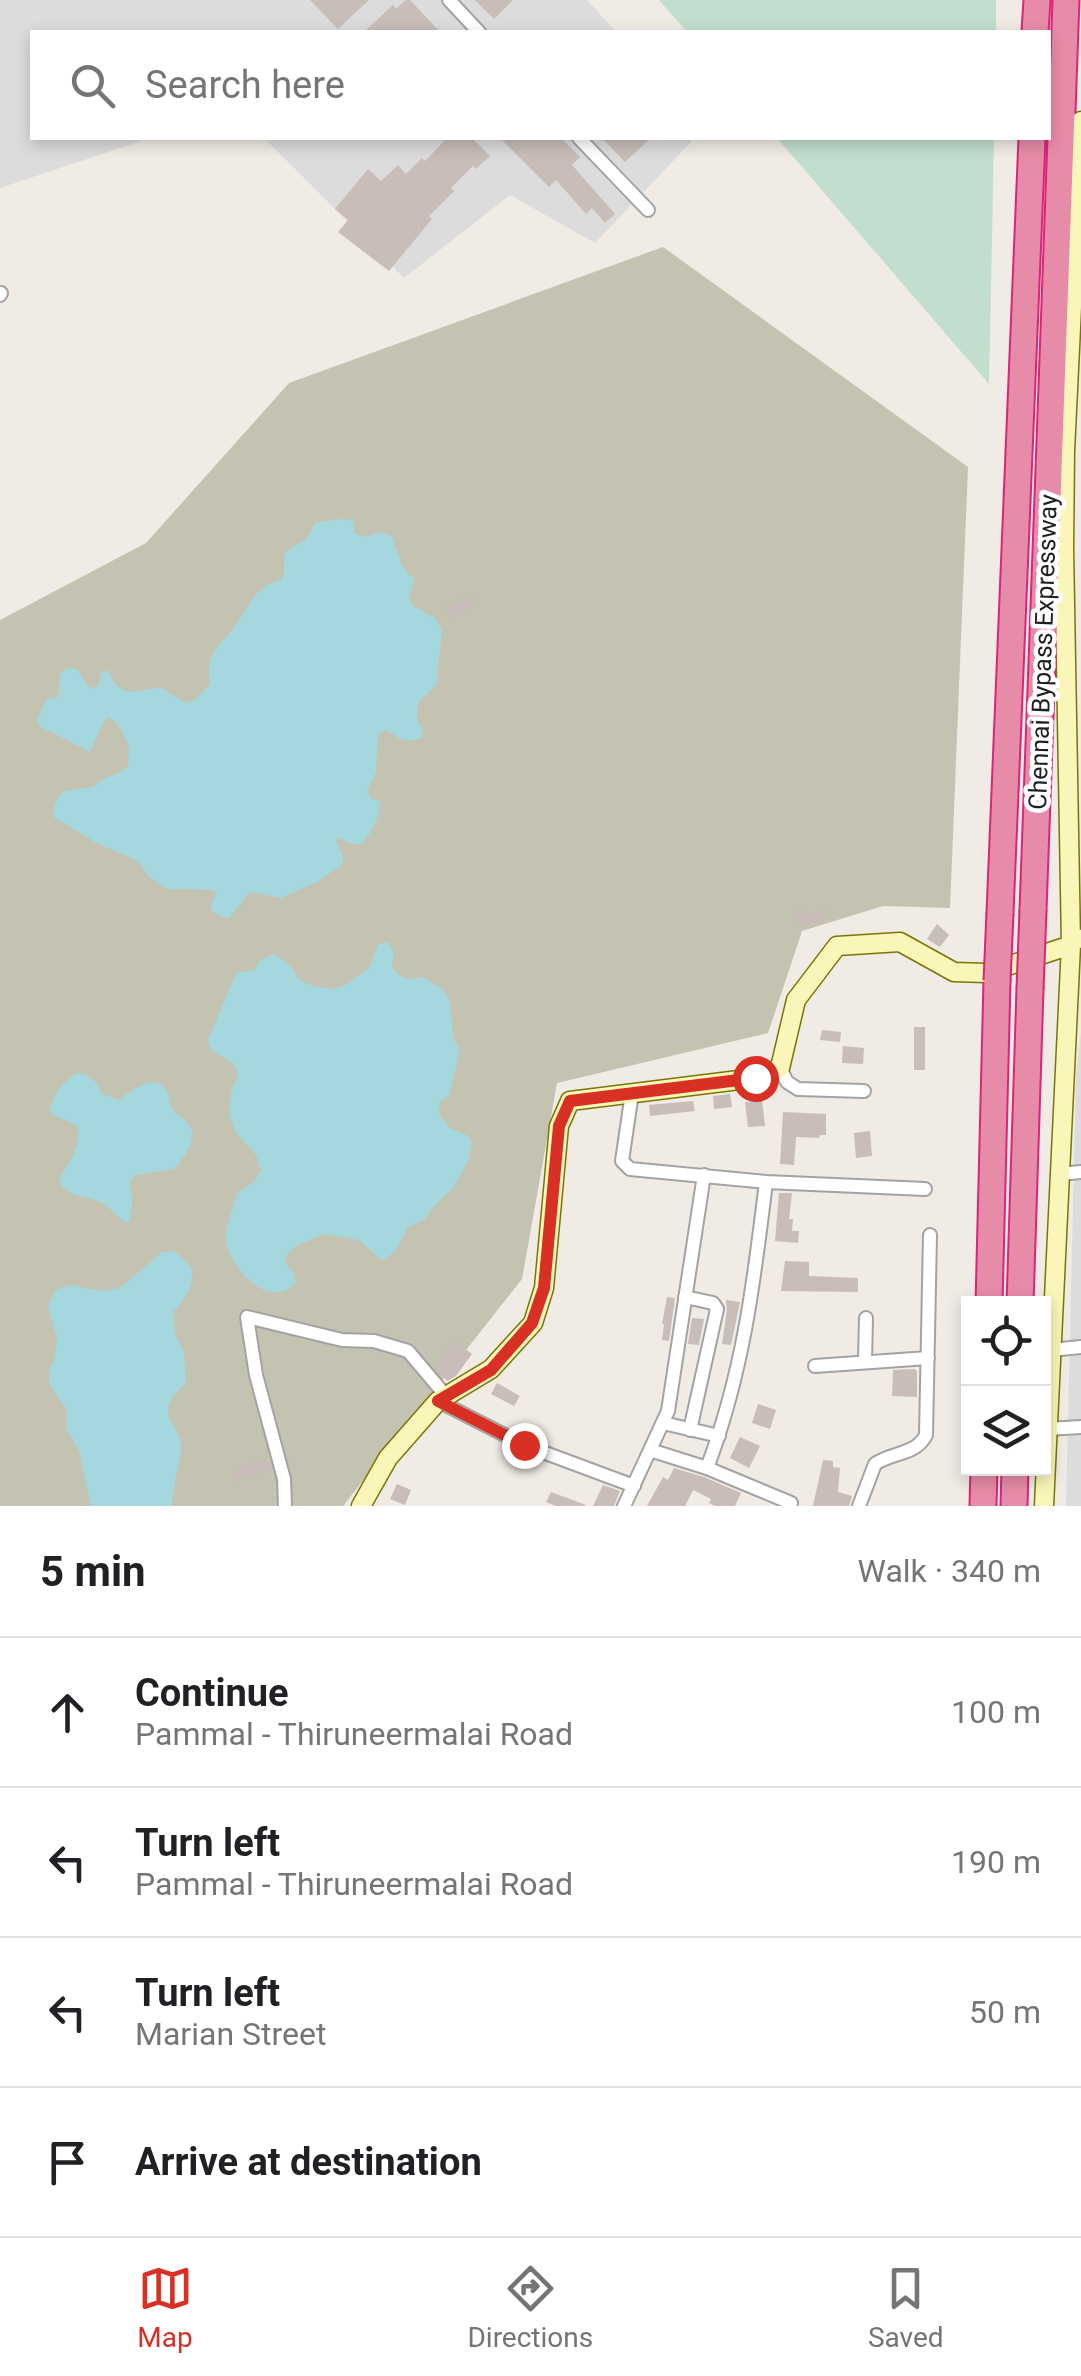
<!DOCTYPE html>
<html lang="en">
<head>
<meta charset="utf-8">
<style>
	:root { --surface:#fff; --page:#f2f2f2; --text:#202124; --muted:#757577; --line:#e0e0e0; --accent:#d93025 }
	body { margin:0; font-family:Roboto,sans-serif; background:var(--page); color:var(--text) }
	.controls { position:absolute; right:30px; bottom:30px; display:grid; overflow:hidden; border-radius:0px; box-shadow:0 5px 15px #0003 }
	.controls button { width:90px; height:90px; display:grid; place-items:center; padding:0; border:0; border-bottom:2px solid var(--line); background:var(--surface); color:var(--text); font:50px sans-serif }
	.stop { position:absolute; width:30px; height:30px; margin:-22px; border:8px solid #d93025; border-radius:50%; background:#fff }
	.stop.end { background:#d93025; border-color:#fff; box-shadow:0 2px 10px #0008 }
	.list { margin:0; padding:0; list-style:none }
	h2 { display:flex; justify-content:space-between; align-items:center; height:130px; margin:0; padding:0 40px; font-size:42px }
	h2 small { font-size:32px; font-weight:400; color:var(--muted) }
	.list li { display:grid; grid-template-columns:65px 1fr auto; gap:30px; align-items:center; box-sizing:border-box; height:150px; padding:0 40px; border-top:2px solid var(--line) }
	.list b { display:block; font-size:38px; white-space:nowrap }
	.list p { margin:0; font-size:32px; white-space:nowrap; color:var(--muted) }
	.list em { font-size:32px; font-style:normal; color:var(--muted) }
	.icon { flex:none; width:55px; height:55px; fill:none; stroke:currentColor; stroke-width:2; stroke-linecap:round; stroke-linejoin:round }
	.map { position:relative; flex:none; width:1081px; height:1506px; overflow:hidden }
	.search { position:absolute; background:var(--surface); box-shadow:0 5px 15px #0003; left:30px; right:30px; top:30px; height:110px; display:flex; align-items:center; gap:25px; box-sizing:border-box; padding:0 35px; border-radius:0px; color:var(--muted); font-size:38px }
	.sheet { height:730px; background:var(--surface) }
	nav { display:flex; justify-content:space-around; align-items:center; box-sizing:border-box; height:140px; border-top:2px solid var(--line); background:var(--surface); font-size:28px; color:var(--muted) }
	nav a { display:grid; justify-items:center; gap:5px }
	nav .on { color:var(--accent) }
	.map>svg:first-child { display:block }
</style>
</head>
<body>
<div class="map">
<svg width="1081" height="1506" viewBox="0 0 1081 1506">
	<rect width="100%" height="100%" fill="#f0ebe5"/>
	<path fill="#dddcdc" d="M 0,0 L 587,0 L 616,32 L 32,32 L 32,138 L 150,138 L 0,188 Z
		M 264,138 L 695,138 L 595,243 L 510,195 L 404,278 Z
		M 1081,1032 L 1081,1506 L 1066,1506 L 1076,1075 Z"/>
	<path fill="#c4c2b0" d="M 663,247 L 968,467 L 950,908 L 883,906 L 802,931 L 768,1033 L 557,1083 L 522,1279 L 343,1506 L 0,1506 L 0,620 L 146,543 L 289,383 Z"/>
	<path fill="#c2dece" d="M 659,0 L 996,0 L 996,32 L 687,32 Z
		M 777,138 L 994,138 L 989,384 Z"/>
	<path fill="#a5d7de" d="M 340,519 L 354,521 L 354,533 L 365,537 L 381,532 L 392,536 L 402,566 L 414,580 L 409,597 L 413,606 L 435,618 L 442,631 L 436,685 L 418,703 L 417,720 L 422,729 L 423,737 C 403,745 403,739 386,730 L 378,735 L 376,772 L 367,791 L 371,798 L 381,802 C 379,817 372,834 360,845 L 348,843 L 341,838 L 336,840 L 343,857 L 342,865 L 317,882 L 281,898 L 250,892 L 228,919 L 211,911 L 212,901 L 217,894 L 212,890 L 166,889 L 149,877 L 142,866 L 132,858 L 100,845 L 52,816 L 56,801 L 63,791 L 93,787 L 101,780 L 123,771 L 128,765 L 129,748 L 125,737 L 118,725 L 109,717 L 103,723 L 90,752 L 39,726 L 37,720 L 46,699 L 59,697 L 60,674 L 67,668 L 77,669 L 86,684 L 93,689 L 99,684 L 101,672 L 108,670 C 118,698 135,693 159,687 L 187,703 L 196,699 L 210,684 C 204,649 222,646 238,622 C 254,599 254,588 282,579 C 286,569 283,562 285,552 L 306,539 L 315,523 Z
		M 388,942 L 394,952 L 392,967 C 401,979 407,981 422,977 L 442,988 L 450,1000 L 453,1038 L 460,1050 L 449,1096 L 440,1101 L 439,1114 L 451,1129 L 467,1135 L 472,1141 L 468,1161 L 454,1187 L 432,1208 L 425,1219 L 406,1229 C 401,1245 396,1252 382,1261 L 359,1240 L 324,1234 L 296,1246 L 287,1254 L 285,1263 L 293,1272 L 296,1282 C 270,1313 229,1268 226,1239 C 225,1225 234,1207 237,1193 L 255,1181 L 261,1170 C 255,1148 252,1152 239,1136 C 225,1118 228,1094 238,1075 L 234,1064 L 211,1050 L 208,1040 L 236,973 L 255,970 L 260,960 L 275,954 L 292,968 L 299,980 L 313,986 L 333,989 L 345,985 L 370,967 L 378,944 Z
		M 76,1073 C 92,1074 95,1080 102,1094 L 119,1100 C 129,1092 150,1076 163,1086 C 169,1090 169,1101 172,1108 C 176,1116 185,1118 189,1125 C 199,1140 183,1158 174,1169 L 136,1175 L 129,1182 C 133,1196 133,1208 129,1223 C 117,1219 113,1209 102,1203 C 86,1194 67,1200 59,1180 C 70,1161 80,1148 78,1126 L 51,1114 C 50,1096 63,1083 76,1073 Z
		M 174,1251 C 180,1256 188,1261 191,1268 C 196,1284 183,1303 173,1312 L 175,1334 L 184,1352 L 186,1383 C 179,1390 168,1399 168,1410 C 168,1424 182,1432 181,1448 C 180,1468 172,1486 172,1506 L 91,1506 L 79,1451 L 66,1428 L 67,1411 L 49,1383 L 50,1369 L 55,1356 L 57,1339 L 48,1307 L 55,1290 L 71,1285 L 102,1291 L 120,1288 L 162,1252 Z"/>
	<path fill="#c8bdb8" d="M 310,0 L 369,0 L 338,29 Z
		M 406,0 L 410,0 L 440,32 L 364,32 L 393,5 L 396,9 Z
		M 475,0 L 513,0 L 494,19 Z
		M 447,138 L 472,138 L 490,156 L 476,169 L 473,166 L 451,188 L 454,191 L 429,216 L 432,219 L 389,271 L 338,232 L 348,220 L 335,209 L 368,169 L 381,181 L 398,165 L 406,174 L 422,158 L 425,161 Z
		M 500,138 L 561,138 L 580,157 L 572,165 L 615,214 L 605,223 L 592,208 L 586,214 L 556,180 L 549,187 Z
		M 602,138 L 651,138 L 625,162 Z
		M 472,596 L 476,605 L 450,618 L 445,608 Z
		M 805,911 L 806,915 L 825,911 L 827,921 L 797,926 L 795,912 Z
		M 937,924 L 949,935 L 940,947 L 927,939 Z
		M 914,1027 L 925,1027 L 925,1070 L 914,1070 Z
		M 822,1030 L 841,1032 L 840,1042 L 820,1040 Z
		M 843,1046 L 864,1048 L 863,1064 L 842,1063 Z
		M 730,1094 L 732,1107 L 714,1109 L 713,1096 Z
		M 762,1100 L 765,1126 L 748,1127 L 745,1102 Z
		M 693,1101 L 695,1111 L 650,1116 L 649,1105 Z
		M 783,1112 L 826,1114 L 826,1135 L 820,1135 L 819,1138 L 796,1137 L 794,1165 L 780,1164 Z
		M 870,1131 L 872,1156 L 856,1158 L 854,1133 Z
		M 779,1193 L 792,1193 L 789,1219 L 793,1219 L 792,1231 L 799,1231 L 798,1243 L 775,1241 Z
		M 785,1261 L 809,1262 L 809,1276 L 858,1278 L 858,1292 L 781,1291 Z
		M 667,1297 L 675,1298 L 669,1341 L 662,1340 L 664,1324 L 662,1324 Z
		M 726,1300 L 740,1302 L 731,1345 L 722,1344 L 727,1310 Z
		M 692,1318 L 704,1319 L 699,1345 L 688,1344 Z
		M 455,1341 L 472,1354 L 456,1376 L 447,1381 L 435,1367 Z
		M 915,1369 L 917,1372 L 917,1397 L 892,1396 L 893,1370 Z
		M 497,1383 L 520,1396 L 514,1406 L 491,1394 Z
		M 758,1404 L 776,1410 L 770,1429 L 752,1423 Z
		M 740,1437 L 760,1446 L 749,1468 L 730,1458 Z
		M 268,1458 L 271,1469 L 237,1481 L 233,1470 Z
		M 823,1460 L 833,1461 L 833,1467 L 840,1468 L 838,1492 L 852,1496 L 849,1506 L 813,1506 Z
		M 674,1468 L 704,1477 L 741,1493 L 735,1506 L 715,1506 L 709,1503 L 711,1499 L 693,1490 L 685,1506 L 647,1506 L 663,1477 L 668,1480 Z
		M 397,1484 L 411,1490 L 405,1505 L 390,1499 Z
		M 603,1485 L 620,1491 L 614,1506 L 593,1506 Z
		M 551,1492 L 586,1505 L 585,1506 L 556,1506 L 546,1502 Z"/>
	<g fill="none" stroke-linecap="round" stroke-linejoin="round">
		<defs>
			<path id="street" d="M 449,0 L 479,32
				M 579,138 L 648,210
				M 0,295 L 1,293
				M 780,1068 L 787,1082 L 798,1089 L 864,1091
				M 632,1093 L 622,1161 L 630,1169 L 766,1182 L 925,1189
				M 1059,1174 L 1081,1172
				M 685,1297 L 713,1303 L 717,1309 L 690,1430
				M 1051,1350 L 1081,1347
				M 865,1362 L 866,1318
				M 815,1366 L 928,1358
				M 438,1401 L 524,1445 L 634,1486
				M 663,1423 L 719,1436
				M 1047,1429 L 1081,1427
				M 650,1450 L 707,1468 L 791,1503
				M 707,1468 C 743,1373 754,1282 766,1182
				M 285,1506 L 284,1479 L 256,1375 L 247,1317 L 342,1340 L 374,1341 L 408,1351 L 446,1396
				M 624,1506 L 668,1411 L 704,1175
				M 859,1506 L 875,1464 C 892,1452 916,1455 926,1435 L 930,1235"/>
			<path id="secondary" d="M 361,1506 L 388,1458 L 438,1401 L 491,1369 L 533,1323 L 544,1288 L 559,1126 L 570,1101 L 755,1078 L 780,1068 L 796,1000 L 837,946 L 900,942 L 954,972 L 986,973 L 1071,945 L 1077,938
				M 1044,1506 L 1071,945 L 1064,548 L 1065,451 L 1081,121"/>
			<path id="highway" d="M 1035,32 L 1037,0
				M 1033,910 L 1066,0
				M 1000,913 L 1032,138
				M 989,1304 L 997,981
				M 1020,1304 L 1030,989
				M 983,1506 L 984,1468
				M 1014,1506 L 1015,1468"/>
		</defs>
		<use href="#street" stroke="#a3a3a3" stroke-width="16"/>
		<use href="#secondary" stroke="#787704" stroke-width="21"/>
		<use href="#highway" stroke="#dc2478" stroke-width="29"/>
		<use href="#street" stroke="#fff" stroke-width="12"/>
		<use href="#secondary" stroke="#faf6b9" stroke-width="18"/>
		<use href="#highway" stroke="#e78ca8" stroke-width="25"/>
		<defs>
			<path id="highway-bridge" d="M 997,981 L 1000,913
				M 1030,989 L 1033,910"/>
		</defs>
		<use href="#highway-bridge" stroke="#dc2478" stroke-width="29" stroke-linecap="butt"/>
		<use href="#highway-bridge" stroke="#e78ca8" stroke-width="25"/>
	</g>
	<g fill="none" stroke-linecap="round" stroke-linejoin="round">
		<path stroke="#d93025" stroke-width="12" d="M 524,1445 L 438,1401 L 491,1370 L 532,1323 L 544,1288 L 559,1126 L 570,1101 L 755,1078"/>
	</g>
	<g text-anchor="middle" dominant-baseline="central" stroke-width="9" stroke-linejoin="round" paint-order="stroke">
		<g font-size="25" fill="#1f1f1f" stroke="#fff">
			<text transform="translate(1043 652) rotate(-88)">Chennai Bypass Expressway</text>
		</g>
	</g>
</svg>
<div class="controls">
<button><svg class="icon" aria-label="locate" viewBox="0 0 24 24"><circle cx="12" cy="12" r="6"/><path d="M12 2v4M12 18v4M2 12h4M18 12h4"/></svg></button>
<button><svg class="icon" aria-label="layers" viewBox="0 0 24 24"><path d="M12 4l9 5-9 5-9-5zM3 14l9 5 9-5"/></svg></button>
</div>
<div class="stop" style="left:755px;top:1078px"></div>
<div class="stop end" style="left:524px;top:1445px"></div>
<div class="search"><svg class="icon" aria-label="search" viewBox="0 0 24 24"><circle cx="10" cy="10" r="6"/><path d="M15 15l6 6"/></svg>Search here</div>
</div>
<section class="sheet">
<h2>5 min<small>Walk · 340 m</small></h2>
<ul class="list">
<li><svg class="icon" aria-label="ahead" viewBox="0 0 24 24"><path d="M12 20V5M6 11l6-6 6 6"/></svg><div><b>Continue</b><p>Pammal - Thiruneermalai Road</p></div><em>100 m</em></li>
<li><svg class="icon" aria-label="left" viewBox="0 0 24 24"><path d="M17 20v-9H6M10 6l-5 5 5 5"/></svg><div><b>Turn left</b><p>Pammal - Thiruneermalai Road</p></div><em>190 m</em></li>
<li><svg class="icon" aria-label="left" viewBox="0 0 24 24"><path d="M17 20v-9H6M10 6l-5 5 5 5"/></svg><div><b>Turn left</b><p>Marian Street</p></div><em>50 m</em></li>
<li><svg class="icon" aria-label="arrive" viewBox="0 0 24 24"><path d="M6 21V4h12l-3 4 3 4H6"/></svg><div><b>Arrive at destination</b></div></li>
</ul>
</section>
<nav>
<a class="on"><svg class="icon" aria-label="map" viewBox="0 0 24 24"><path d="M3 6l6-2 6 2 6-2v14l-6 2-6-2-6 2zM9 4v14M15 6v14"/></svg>Map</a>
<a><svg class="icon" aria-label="directions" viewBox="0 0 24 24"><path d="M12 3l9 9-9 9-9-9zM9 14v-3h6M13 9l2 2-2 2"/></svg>Directions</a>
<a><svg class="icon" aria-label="saved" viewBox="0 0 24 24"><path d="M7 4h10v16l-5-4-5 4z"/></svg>Saved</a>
</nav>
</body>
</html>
